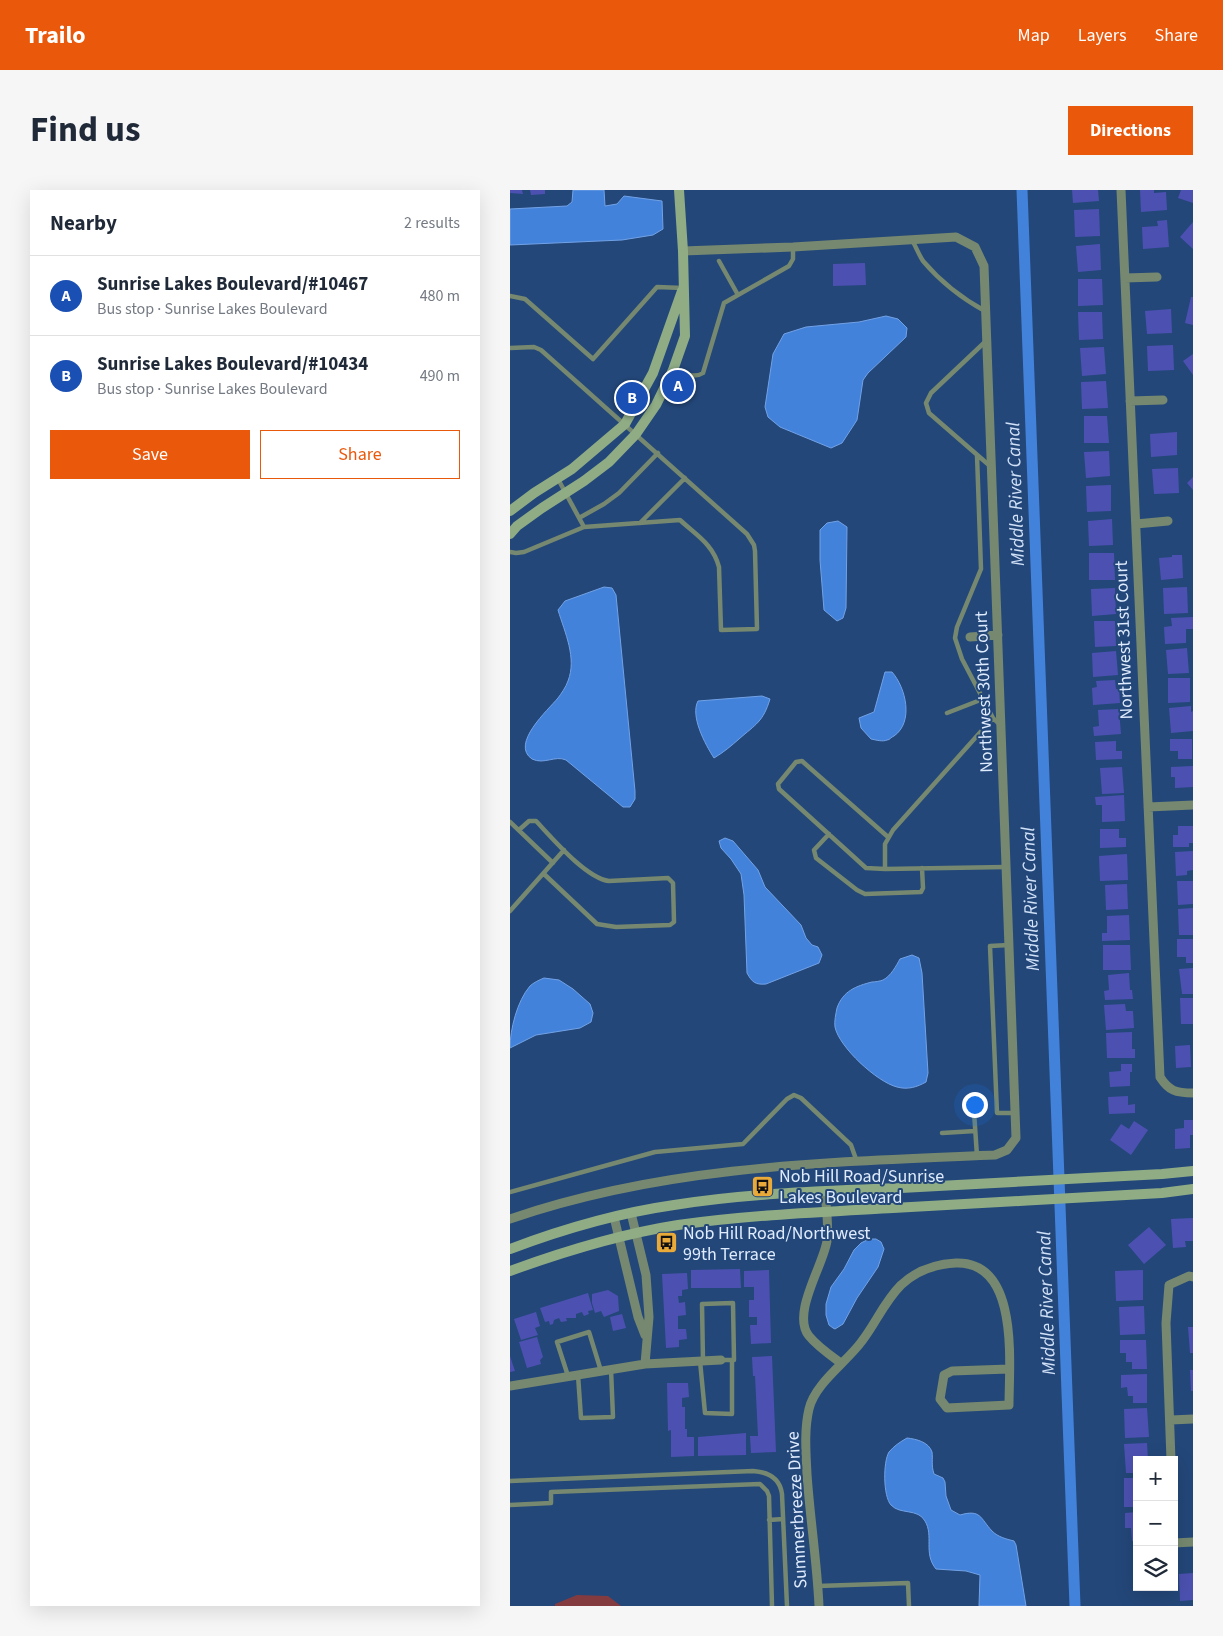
<!DOCTYPE html>
<html lang="en">
<head>
<meta charset="utf-8">
<style>
	:root { --surface:#fff; --page:#f6f6f7; --text:#1f2937; --muted:#747a83; --line:#e0e1e3; --accent:#ea580c }
	body { margin:0; font-family:"Source Sans 3",sans-serif; background:var(--page); color:var(--text) }
	.controls { position:absolute; right:15px; bottom:15px; display:grid; overflow:hidden; border-radius:0px; box-shadow:0 5px 20px #0002 }
	.controls button { width:45px; height:45px; display:grid; place-items:center; padding:0; border:0; border-bottom:1px solid var(--line); background:var(--surface); color:var(--text); font:25px sans-serif }
	.you { position:absolute; left:464px; top:914px; width:18px; height:18px; margin:-12px; border:4px solid #fff; border-radius:50%; background:#1a73e8; box-shadow:0 0 0 8px #1a73e833 }
	.badge { display:grid; place-items:center; width:32px; height:32px; border-radius:50%; background:var(--accent); color:#fff; font-size:16px; font-weight:700 }
	.pin { position:absolute; translate:-50% -50%; border:2px solid #fff; box-shadow:0 1px 5px #0006 }
	.list { margin:0; padding:0; list-style:none }
	h2 { display:flex; justify-content:space-between; align-items:center; height:65px; margin:0; padding:0 20px; font-size:21px }
	h2 small { font-size:16px; font-weight:400; color:var(--muted) }
	.list li { display:grid; grid-template-columns:32px 1fr auto; gap:15px; align-items:center; box-sizing:border-box; height:80px; padding:0 20px; border-top:1px solid var(--line) }
	.list b { display:block; font-size:19px; white-space:nowrap }
	.list p { margin:0; font-size:16px; white-space:nowrap; color:var(--muted) }
	.list em { font-size:16px; font-style:normal; color:var(--muted) }
	.actions { display:flex; gap:10px; padding:15px 20px }
	.actions a { flex:1; padding:11px 0; border:1px solid var(--accent); border-radius:0px; text-align:center; font-size:18px; color:var(--accent) }
	.actions .main { background:var(--accent); color:#fff }
	.icon { flex:none; width:28px; height:28px; fill:none; stroke:currentColor; stroke-width:2; stroke-linecap:round; stroke-linejoin:round }
	.map { position:relative; flex:none; width:683px; height:1416px; overflow:hidden; border-radius:0px }
	header { display:flex; align-items:center; gap:30px; box-sizing:border-box; height:70px; padding:0 25px; background:var(--accent); color:#fff }
	header strong { font-size:24px }
	nav { display:flex; gap:28px; margin-inline-start:auto; font-size:18px }
	.intro { display:flex; align-items:center; justify-content:space-between; box-sizing:border-box; height:120px; padding:0 30px }
	h1 { margin:0; font-size:35px }
	.button { padding:12px 22px; border-radius:0px; background:var(--accent); color:#fff; font-size:18px; font-weight:700 }
	main { display:flex; gap:30px; padding:0 30px }
	aside { flex:1; background:var(--surface); border-radius:0px; box-shadow:0 5px 20px #0002 }
	.map>svg:first-child { display:block }
</style>
</head>
<body>
<header>
<strong>Trailo</strong>
<nav><a>Map</a><a>Layers</a><a>Share</a></nav>
</header>
<div class="intro"><h1>Find us</h1><a class="button">Directions</a></div>
<main>
<aside>
<h2>Nearby<small>2 results</small></h2>
<ul class="list">
<li><span class="badge" style="background:#1a4fb4">A</span><div><b>Sunrise Lakes Boulevard/#10467</b><p>Bus stop · Sunrise Lakes Boulevard</p></div><em>480 m</em></li>
<li><span class="badge" style="background:#1a4fb4">B</span><div><b>Sunrise Lakes Boulevard/#10434</b><p>Bus stop · Sunrise Lakes Boulevard</p></div><em>490 m</em></li>
</ul>
<div class="actions"><a class="main">Save</a><a>Share</a></div>
</aside>
<div class="map">
<svg width="683" height="1416" viewBox="0 0 683 1416">
	<rect width="100%" height="100%" fill="#234779"/>
	<path fill="#833b40" d="M 67,1405 L 98,1406 L 111,1416 L 45,1416 L 45,1414 Z"/>
	<path fill="#4382db" stroke="#72a2e6" d="M 63,0 L 94,0 L 95,16 L 107,14 L 114,6 L 152,11 L 153,39 L 143,45 L 112,50 L 0,55 L 0,19 L 57,16 L 62,12 Z
		M 376,126 L 388,129 L 397,138 L 396,147 L 358,183 L 353,190 L 347,230 L 332,253 L 321,258 L 270,237 L 258,227 L 255,217 L 263,164 L 274,144 L 296,137 L 349,132 Z
		M 328,331 L 337,337 L 336,418 L 333,428 L 327,431 L 314,420 L 310,370 L 310,340 L 317,333 Z
		M 94,397 L 102,398 L 106,405 L 125,601 L 125,609 L 120,617 L 113,617 L 56,570 C 45,565 34,575 22,569 C 0,554 38,520 48,508 C 51,504 56,497 58,491 C 67,468 55,443 48,420 L 55,411 Z
		M 375,482 L 382,482 C 396,498 404,532 384,546 C 381,547 380,550 377,550 C 373,552 366,550 361,549 L 351,538 L 349,528 L 364,522 Z
		M 252,506 L 260,509 C 253,532 246,534 229,549 C 221,556 214,562 204,568 C 195,554 180,526 188,511 Z
		M 215,648 L 223,651 L 248,680 L 255,697 L 291,735 L 296,748 L 302,755 L 308,757 L 312,765 L 309,773 L 256,794 C 245,795 242,792 237,783 L 234,705 L 231,684 L 221,669 L 211,658 L 209,651 Z
		M 402,765 L 409,768 L 412,783 L 418,883 L 416,892 C 407,897 398,900 387,897 C 367,892 329,857 325,837 C 324,832 326,823 327,818 C 333,801 346,796 362,792 C 365,792 371,791 373,790 C 381,786 386,776 390,769 Z
		M 34,788 L 49,790 L 63,799 L 80,814 L 83,823 L 81,832 L 70,838 L 26,845 L 0,858 C 0,840 7,811 20,796 C 23,793 29,790 34,788 Z
		M 359,1049 L 366,1049 L 371,1052 L 374,1059 L 368,1077 L 347,1108 L 333,1134 L 325,1139 L 323,1138 L 319,1135 L 316,1125 L 316,1114 L 321,1097 L 334,1079 L 344,1060 L 351,1053 Z
		M 397,1248 C 406,1249 419,1252 422,1262 C 423,1269 421,1275 424,1284 L 433,1288 L 435,1292 L 436,1306 L 441,1320 L 450,1325 C 471,1319 470,1328 482,1341 C 488,1347 496,1349 504,1351 L 506,1355 L 516,1416 L 469,1416 L 470,1385 L 456,1381 L 426,1379 C 413,1363 424,1346 415,1331 C 408,1318 390,1325 381,1315 C 373,1306 373,1272 379,1262 C 384,1256 390,1252 397,1248 Z"/>
	<g fill="none" stroke-linecap="round" stroke-linejoin="round">
		<path stroke="#4382db" stroke-width="11" d="M 512,0 L 565,1416"/>
	</g>
	<path fill="#4c51b1" d="M 0,0 L 12,0 L 13,4 L 0,3 Z
		M 20,0 L 35,0 L 35,4 L 21,5 Z
		M 562,0 L 588,0 L 589,11 L 563,13 Z
		M 630,0 L 644,0 L 644,3 L 656,2 L 657,20 L 631,22 Z
		M 671,0 L 683,0 L 683,13 L 668,8 Z
		M 589,19 L 590,46 L 565,47 L 564,20 Z
		M 657,30 L 659,57 L 633,59 L 632,37 L 648,36 L 647,31 Z
		M 683,32 L 683,59 L 670,47 Z
		M 590,54 L 591,80 L 568,82 L 566,56 Z
		M 355,73 L 356,95 L 323,96 L 323,74 Z
		M 568,89 L 592,89 L 593,115 L 568,116 Z
		M 681,107 L 683,107 L 683,135 L 675,133 Z
		M 661,119 L 662,143 L 637,144 L 635,121 Z
		M 568,122 L 592,122 L 593,149 L 569,150 Z
		M 663,155 L 664,180 L 638,181 L 637,156 Z
		M 594,157 L 596,184 L 572,186 L 570,158 Z
		M 683,164 L 683,185 L 673,171 Z
		M 596,191 L 598,218 L 572,219 L 571,192 Z
		M 574,226 L 597,226 L 599,253 L 574,253 Z
		M 667,242 L 667,265 L 641,267 L 640,244 Z
		M 599,261 L 600,286 L 576,288 L 574,262 Z
		M 668,278 L 669,303 L 644,304 L 642,279 Z
		M 683,287 L 683,300 L 677,293 Z
		M 601,295 L 601,321 L 577,322 L 576,296 Z
		M 602,329 L 603,355 L 579,356 L 578,331 Z
		M 579,363 L 604,363 L 605,390 L 579,390 Z
		M 662,365 L 672,365 L 673,388 L 651,390 L 649,368 L 662,367 Z
		M 677,397 L 678,423 L 654,424 L 653,398 Z
		M 605,398 L 606,424 L 582,426 L 581,399 Z
		M 683,427 L 683,439 L 676,439 L 676,453 L 655,454 L 654,437 L 662,436 L 661,428 Z
		M 584,431 L 605,431 L 606,456 L 585,457 Z
		M 677,458 L 679,483 L 658,484 L 656,460 Z
		M 606,461 L 608,485 L 583,487 L 582,463 Z
		M 658,488 L 680,488 L 680,512 L 658,513 Z
		M 605,490 L 606,499 L 609,499 L 610,513 L 583,515 L 582,498 L 587,497 L 586,491 Z
		M 681,516 L 681,522 L 683,521 L 683,541 L 661,543 L 659,518 Z
		M 609,519 L 611,544 L 584,546 L 583,537 L 589,536 L 588,520 Z
		M 660,549 L 682,549 L 682,569 L 668,569 L 668,561 L 660,561 Z
		M 606,551 L 606,561 L 612,561 L 612,569 L 586,570 L 585,552 Z
		M 683,576 L 683,597 L 665,598 L 665,587 L 661,587 L 661,577 Z
		M 612,577 L 614,603 L 592,604 L 590,578 Z
		M 614,605 L 615,631 L 592,632 L 592,615 L 586,615 L 585,607 Z
		M 668,636 L 683,636 L 683,653 L 679,653 L 679,657 L 663,657 L 663,645 L 668,645 Z
		M 590,639 L 609,639 L 609,648 L 616,648 L 616,657 L 590,658 Z
		M 683,661 L 683,680 L 677,681 L 677,685 L 666,686 L 665,662 Z
		M 617,664 L 618,690 L 590,691 L 589,666 Z
		M 667,691 L 683,691 L 683,714 L 668,715 Z
		M 617,694 L 618,719 L 596,720 L 595,695 Z
		M 683,718 L 683,745 L 669,745 L 668,719 Z
		M 619,725 L 620,750 L 592,751 L 592,743 L 597,743 L 597,726 Z
		M 667,749 L 683,749 L 683,773 L 676,773 L 676,767 L 667,767 Z
		M 593,755 L 620,755 L 621,780 L 593,780 Z
		M 683,778 L 683,804 L 672,804 L 669,779 Z
		M 619,783 L 620,800 L 622,800 L 623,809 L 595,810 L 594,801 L 599,800 L 598,785 Z
		M 670,808 L 683,808 L 683,834 L 671,834 Z
		M 615,814 L 616,821 L 623,821 L 624,838 L 596,840 L 594,815 Z
		M 622,842 L 622,859 L 625,859 L 625,868 L 597,868 L 596,843 Z
		M 680,855 L 681,877 L 666,878 L 665,856 Z
		M 611,874 L 622,874 L 622,882 L 620,882 L 620,896 L 600,897 L 599,882 L 611,881 Z
		M 618,906 L 618,915 L 625,914 L 625,923 L 599,924 L 598,907 Z
		M 674,930 L 683,930 L 683,945 L 680,945 L 680,958 L 665,959 L 665,939 L 674,938 Z
		M 624,931 L 638,940 L 621,965 L 600,950 L 611,934 L 619,939 Z
		M 683,1028 L 683,1051 L 675,1051 L 676,1057 L 663,1058 L 661,1029 Z
		M 639,1037 L 656,1055 L 634,1074 L 618,1055 Z
		M 230,1079 L 231,1098 L 181,1098 L 181,1080 Z
		M 259,1080 L 261,1153 L 241,1154 L 240,1135 L 247,1135 L 247,1127 L 239,1127 L 239,1110 L 244,1110 L 244,1097 L 234,1097 L 234,1081 Z
		M 633,1080 L 633,1110 L 606,1111 L 605,1081 Z
		M 177,1083 L 178,1099 L 172,1100 L 172,1106 L 168,1106 L 169,1113 L 175,1112 L 176,1125 L 168,1126 L 168,1139 L 176,1139 L 177,1149 L 169,1150 L 169,1157 L 156,1158 L 152,1084 Z
		M 98,1100 L 108,1106 L 109,1121 L 94,1127 L 91,1121 L 85,1123 L 82,1113 L 82,1104 Z
		M 78,1103 L 83,1120 L 78,1121 L 79,1124 L 74,1126 L 72,1122 L 66,1124 L 66,1128 L 56,1128 L 57,1131 L 51,1132 L 49,1128 L 44,1130 L 43,1134 L 40,1135 L 39,1131 L 35,1132 L 30,1118 Z
		M 634,1116 L 635,1144 L 610,1145 L 609,1117 Z
		M 26,1122 L 30,1136 L 25,1138 L 28,1145 L 11,1150 L 4,1129 Z
		M 112,1124 L 116,1138 L 103,1141 L 100,1127 Z
		M 678,1137 L 683,1137 L 683,1163 L 680,1163 Z
		M 27,1147 L 33,1167 L 30,1170 L 31,1174 L 17,1178 L 9,1152 Z
		M 610,1150 L 636,1150 L 637,1179 L 622,1179 L 622,1172 L 616,1172 L 616,1163 L 610,1163 Z
		M 0,1166 L 5,1181 L 0,1182 Z
		M 262,1166 L 266,1262 L 241,1263 L 240,1246 L 248,1246 L 245,1186 L 243,1186 L 242,1167 Z
		M 680,1180 L 683,1180 L 683,1201 L 681,1201 Z
		M 637,1184 L 637,1213 L 623,1213 L 623,1206 L 618,1206 L 617,1197 L 611,1198 L 611,1185 Z
		M 157,1193 L 178,1193 L 179,1207 L 172,1208 L 172,1217 L 175,1217 L 175,1239 L 177,1239 L 177,1247 L 184,1247 L 184,1266 L 161,1267 L 161,1240 L 158,1241 Z
		M 637,1218 L 639,1247 L 615,1248 L 614,1219 Z
		M 236,1243 L 236,1265 L 188,1266 L 188,1247 Z
		M 637,1253 L 638,1270 L 627,1270 L 627,1283 L 616,1283 L 614,1254 Z
		M 614,1288 L 627,1288 L 627,1317 L 614,1317 Z
		M 627,1322 L 627,1351 L 622,1351 L 621,1338 L 615,1338 L 615,1323 Z
		M 683,1383 L 683,1410 L 670,1411 L 669,1384 Z"/>
	<g fill="none" stroke-linecap="round" stroke-linejoin="round">
		<path stroke="#76886f" stroke-width="4.5" d="M 402,50 C 406,57 409,65 413,71 C 430,91 453,109 475,121
			M 209,71 L 228,105
			M 0,106 L 15,109 L 83,169 L 147,97 L 173,98
			M 476,151 L 421,203 L 416,213 L 419,223 L 480,276
			M 0,158 L 24,157 L 31,160 L 237,344 L 244,355 L 245,361 L 247,439 L 211,440 L 209,377 C 203,354 186,345 170,330 L 74,337 L 48,289
			M 163,180 C 173,183 184,189 193,183 L 214,113 L 279,76 L 283,69 L 283,57
			M 467,265 L 471,379 L 447,437 L 445,448 L 452,469 L 483,528 L 489,534
			M 69,328 L 94,314 L 109,303 L 148,263
			M 130,333 L 175,288
			M 0,362 L 6,363 L 14,362 L 74,337
			M 437,523 L 473,509
			M 0,632 L 43,673
			M 9,640 L 19,631 L 26,631 C 43,649 76,688 99,691 L 158,688 L 163,693 L 164,732 L 160,735 L 106,737 L 87,734 L 34,684
			M 319,644 L 304,660 L 306,668 L 347,700 L 355,704 L 411,702 L 413,698 L 412,678
			M 378,647 L 292,571 L 286,572 L 268,594 L 269,599 L 356,678 L 375,679 L 496,677
			M 375,679 L 375,654 L 383,640 L 483,528
			M 0,721 L 54,660
			M 499,755 L 480,756 L 487,923 L 505,923
			M 463,907 L 467,966
			M 432,943 L 465,941
			M 0,1002 L 145,962 L 233,954 L 277,909 L 284,905 L 291,908 L 341,955 L 347,972
			M 190,1171 L 195,1223 L 222,1224 L 222,1170 L 211,1170
			M 193,1171 L 192,1114 L 223,1113 L 224,1170 L 222,1170
			M 68,1185 L 71,1228 L 103,1227 L 101,1179
			M 58,1186 L 47,1152 L 79,1142 L 91,1181
			M 0,1291 L 243,1281 C 258,1282 270,1288 272,1304 L 277,1416
			M 0,1315 L 41,1313 L 41,1302 L 250,1294 L 257,1301 L 259,1306 L 262,1416
			M 259,1330 L 273,1329
			M 308,1396 L 398,1393 L 399,1416"/>
		<path stroke="#76886f" stroke-width="9" d="M 611,0 L 650,887 C 659,901 666,903 683,903
			M 615,88 L 647,87
			M 620,211 L 653,210
			M 626,334 L 658,331
			M 460,447 L 488,445
			M 638,617 L 683,615
			M 315,1001 C 316,1017 319,1035 317,1051 C 313,1076 281,1124 299,1146 C 308,1157 320,1165 331,1173
			M 121,1023 L 136,1085 L 139,1127 L 135,1174
			M 104,1027 L 128,1127 L 135,1145
			M 0,1029 C 157,975 321,972 485,965 L 497,960 L 506,948 L 474,76 L 465,57 L 446,47 L 283,57 L 173,61
			M 0,1196 L 135,1174 L 211,1170
			M 661,1230 L 683,1229
			M 661,1270 L 656,1133 L 659,1095 L 679,1086 L 683,1087
			M 664,1353 L 683,1352
			M 309,1416 C 307,1372 300,1328 297,1284 C 296,1263 294,1240 299,1219 C 305,1193 337,1172 352,1151 C 366,1133 374,1112 391,1095 C 407,1080 425,1074 446,1073 C 510,1071 499,1174 499,1215 L 437,1218 L 430,1209 L 434,1185 L 442,1181 L 499,1179"/>
		<path stroke="#8fac85" stroke-width="10" d="M 0,321 L 24,303 L 62,279 L 115,234 L 143,183 L 172,101
			M 0,344 L 7,336 L 32,318 L 74,291 L 99,272 L 126,244 L 146,215 L 163,180 L 175,146 L 173,61 L 169,0
			M 0,1059 C 53,1039 108,1023 164,1015 C 239,1003 316,1001 391,998 C 478,994 565,989 652,984 L 683,981
			M 0,1081 C 55,1061 110,1044 168,1035 C 239,1025 311,1022 383,1018 C 473,1013 562,1008 652,1003 L 683,999"/>
	</g>
	<defs>
		<symbol id="bus-square" viewBox="-11 -11 22 22"><rect x="-9" y="-9" width="18" height="18" rx="4" fill="#eaaa39" stroke="#234779"/><path d="M-5-6H5V4H4V6H2V4H-2V6H-4V4H-5ZM-3.5-4V0h7V-4ZM-3.5 1.2v1.5H-2V1.2ZM2 1.2v1.5H3.5V1.2Z" fill="#111"/></symbol>
	</defs>
	<g fill-rule="evenodd">
		<use href="#bus-square" x="240" y="984" width="25" height="25"/>
		<use href="#bus-square" x="144" y="1040" width="25" height="25"/>
	</g>
	<g text-anchor="middle" dominant-baseline="central" stroke-width="4" stroke-linejoin="round" paint-order="stroke">
		<g font-size="18" fill="#dfebfe" stroke="#234779">
			<text transform="translate(614 450) rotate(-92)">Northwest 31st Court</text>
			<text transform="translate(474 502) rotate(-92)">Northwest 30th Court</text>
			<text transform="translate(287 1320) rotate(-93)">Summerbreeze Drive</text>
		</g>
		<g font-size="18" fill="#dfebfe" stroke="#234779" text-anchor="start">
			<text x="269" y="986">Nob Hill Road/Sunrise<tspan x="269" dy="21">Lakes Boulevard</tspan></text>
			<text x="173" y="1043">Nob Hill Road/Northwest<tspan x="173" dy="21">99th Terrace</tspan></text>
		</g>
		<g font-size="19" font-style="italic" fill="#d1e1f8" stroke="#234779">
			<text transform="translate(506 304) rotate(-92)">Middle River Canal</text>
			<text transform="translate(521 709) rotate(-92)">Middle River Canal</text>
			<text transform="translate(537 1113) rotate(-92)">Middle River Canal</text>
		</g>
	</g>
</svg>
<div class="controls">
<button>+</button>
<button>−</button>
<button><svg class="icon" aria-label="layers" viewBox="0 0 24 24"><path d="M12 4l9 5-9 5-9-5zM3 14l9 5 9-5"/></svg></button>
</div>
<div class="you"></div>
<div class="pin badge" style="left:168px;top:196px;background:#1a4fb4">A</div>
<div class="pin badge" style="left:122px;top:208px;background:#1a4fb4">B</div>
</div>
</main>
</body>
</html>
